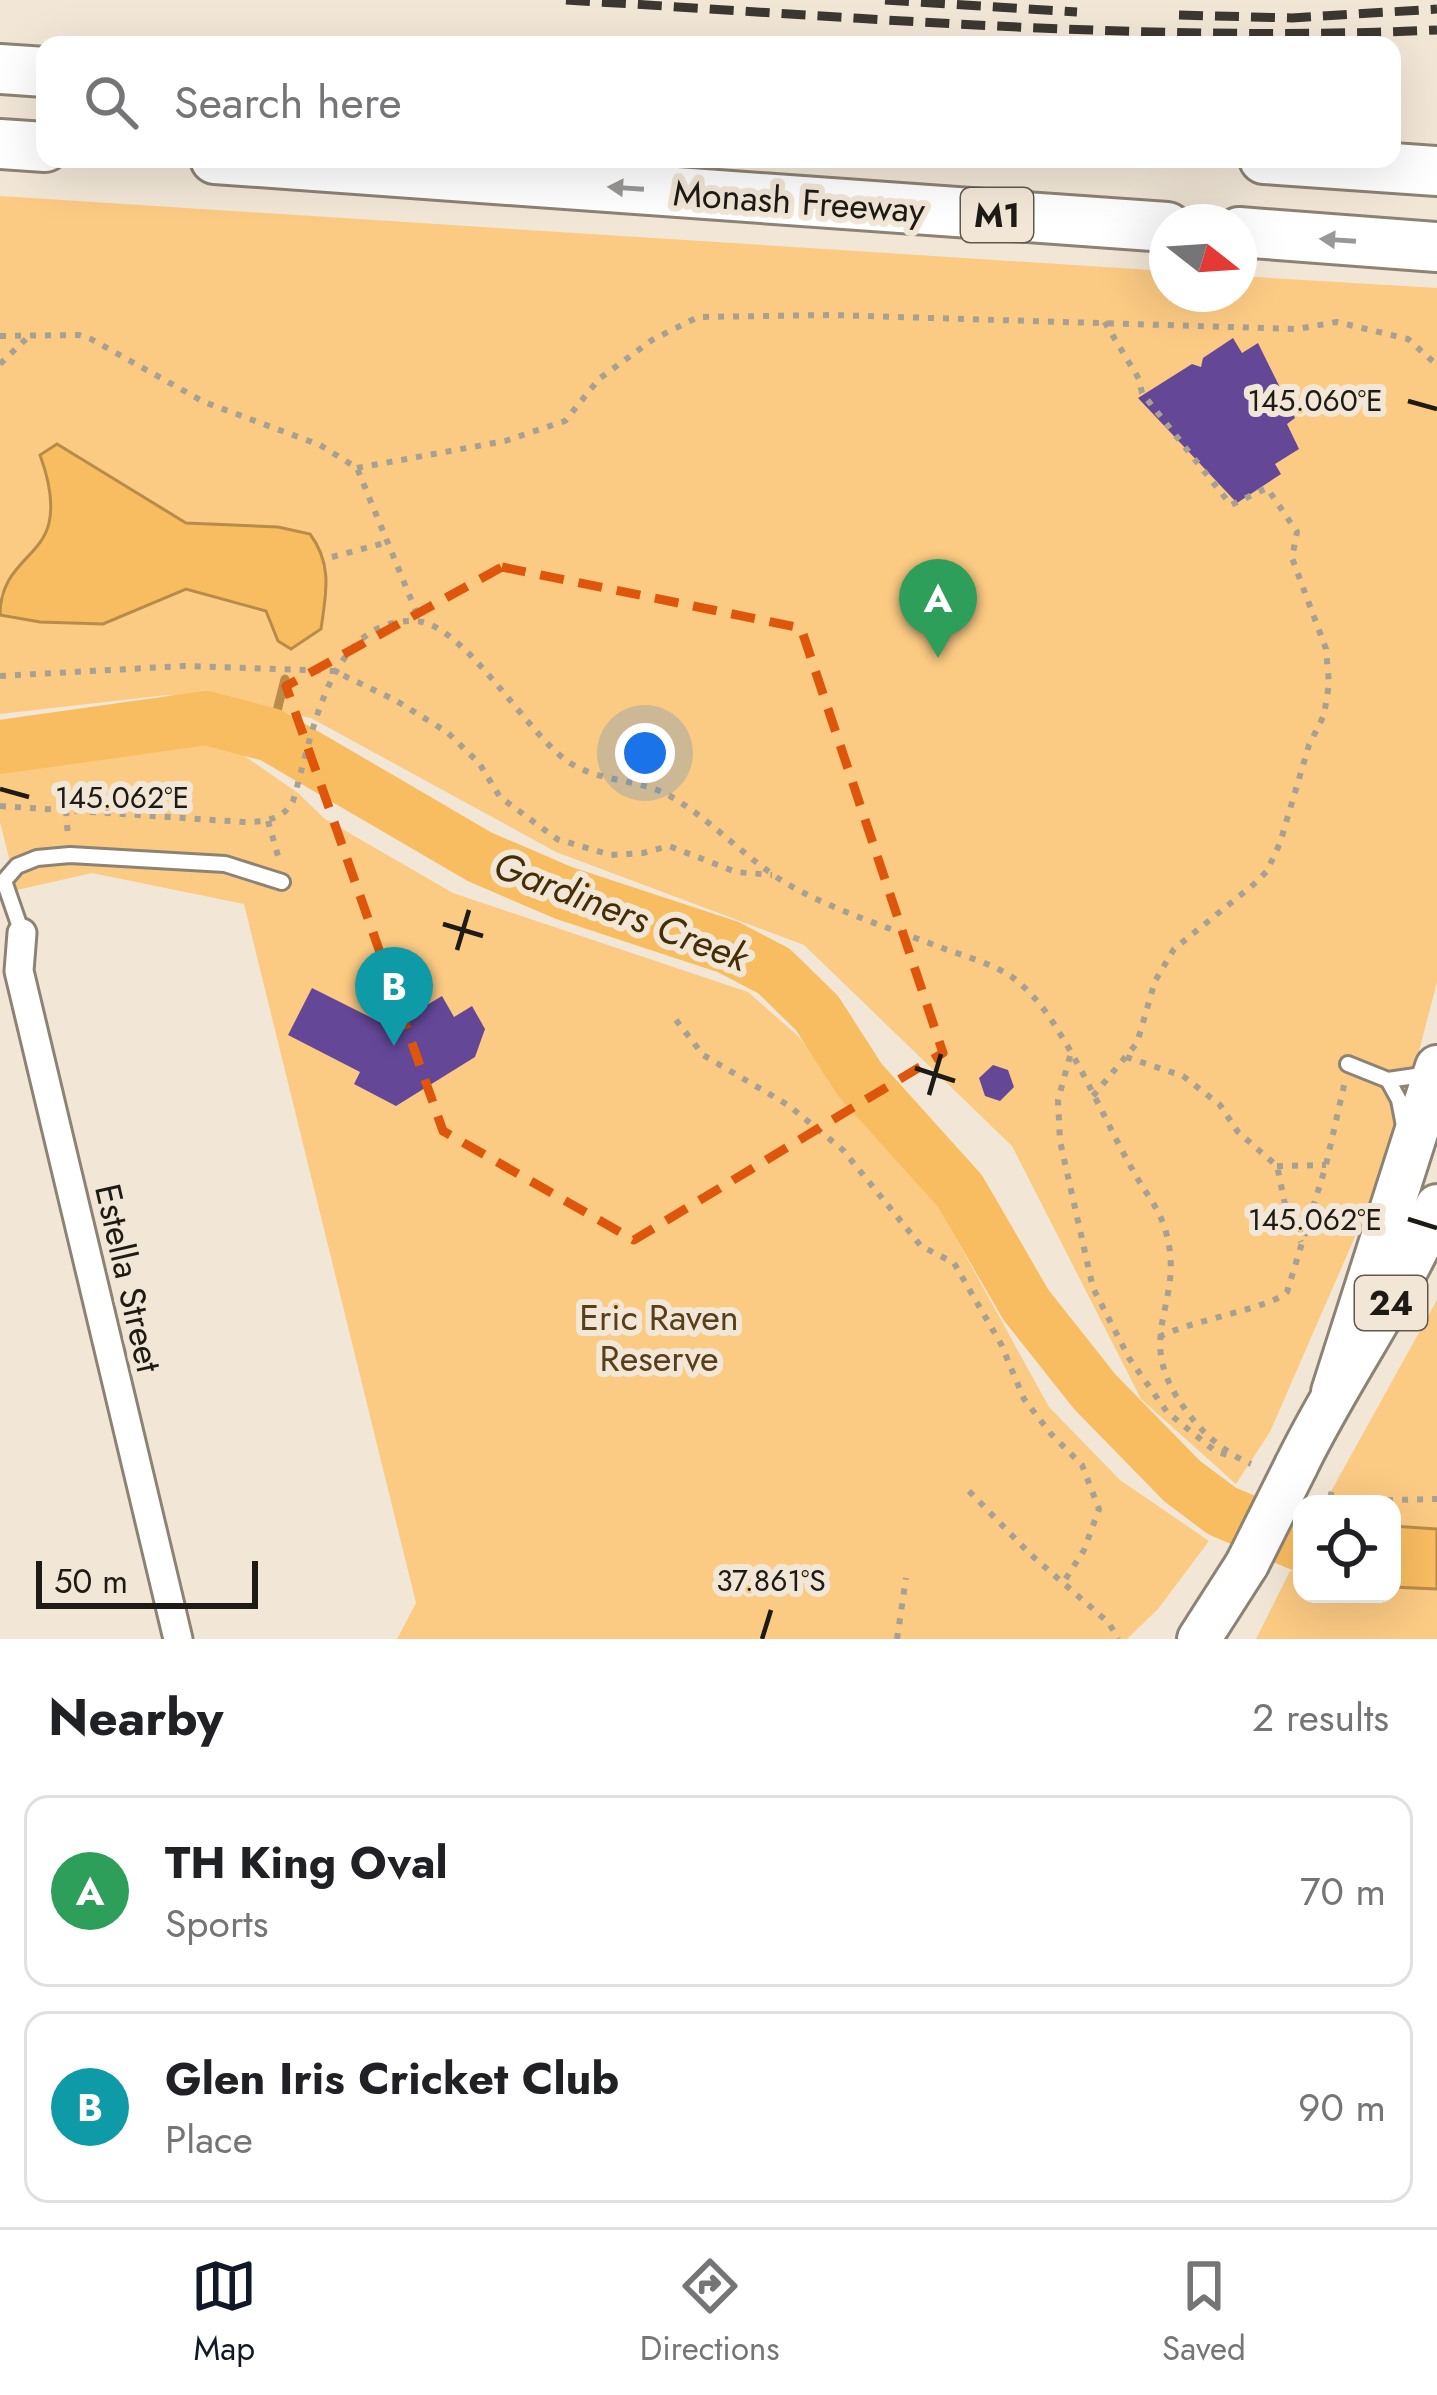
<!DOCTYPE html>
<html lang="en">
<head>
<meta charset="utf-8">
<style>
	:root { --surface:#fff; --page:#f6f6f6; --text:#202124; --muted:#757577; --line:#e0e0e0; --accent:#111827 }
	body { margin:0; font-family:Jost,sans-serif; background:var(--page); color:var(--text) }
	.controls { position:absolute; right:36px; bottom:36px; display:grid; overflow:hidden; border-radius:24px; box-shadow:0 12px 48px #0002 }
	.controls button { width:108px; height:108px; display:grid; place-items:center; padding:0; border:0; border-bottom:3px solid var(--line); background:var(--surface); color:var(--text); font:60px sans-serif }
	.compass { position:absolute; left:1149px; top:204px; width:108px; height:108px; border-radius:50%; background:var(--surface); box-shadow:0 12px 48px #0002; rotate:107deg }
	.scale { position:absolute; left:36px; bottom:30px; width:222px; box-sizing:border-box; padding-left:12px; border:6px solid #1e1a15; border-top:0; font-size:33px; line-height:42px; white-space:nowrap; color:#1e1a15; -webkit-text-stroke:9px #f2e7d7; paint-order:stroke }
	.you { position:absolute; left:645px; top:753px; width:42px; height:42px; margin:-30px; border:9px solid #fff; border-radius:50%; background:#1a73e8; box-shadow:0 0 0 18px #1a73e833 }
	.badge { display:grid; place-items:center; width:78px; height:78px; border-radius:50%; background:var(--accent); color:#fff; font-size:39px; font-weight:700 }
	.pin { position:absolute; translate:-50% -99px; filter:drop-shadow(0 3px 6px #0008) }
	.pin::after { content:''; position:absolute; top:63px; width:42px; height:36px; background:inherit; clip-path:polygon(0 0,100% 0,50% 100%) }
	.list { margin:0; padding:0; list-style:none }
	h2 { display:flex; justify-content:space-between; align-items:center; height:156px; margin:0; padding:0 48px; font-size:51px }
	h2 small { font-size:39px; font-weight:400; color:var(--muted) }
	.list li { display:grid; grid-template-columns:78px 1fr auto; gap:36px; align-items:center; box-sizing:border-box; height:192px; margin:0 24px 24px; padding:0 24px; border:3px solid var(--line); border-radius:24px }
	.list b { display:block; font-size:45px; white-space:nowrap }
	.list p { margin:0; font-size:39px; white-space:nowrap; color:var(--muted) }
	.list em { font-size:39px; font-style:normal; color:var(--muted) }
	.icon { flex:none; width:66px; height:66px; fill:none; stroke:currentColor; stroke-width:2; stroke-linecap:round; stroke-linejoin:round }
	.map { position:relative; flex:none; width:1437px; height:1639px; overflow:hidden }
	.search { position:absolute; background:var(--surface); box-shadow:0 12px 48px #0002; left:36px; right:36px; top:36px; height:132px; display:flex; align-items:center; gap:30px; box-sizing:border-box; padding:0 42px; border-radius:24px; color:var(--muted); font-size:45px }
	.sheet { height:588px; background:var(--surface) }
	nav { display:flex; justify-content:space-around; align-items:center; box-sizing:border-box; height:168px; border-top:3px solid var(--line); background:var(--surface); font-size:33px; color:var(--muted) }
	nav a { display:grid; justify-items:center; gap:6px }
	nav .on { color:var(--accent) }
	.map>svg:first-child { display:block }
</style>
</head>
<body>
<div class="map">
<svg width="1437" height="1639" viewBox="0 0 1437 1639">
	<rect width="100%" height="100%" fill="#f2e7d7"/>
	<path fill="#fbca83" d="M 0,196 L 1167,271 L 1167,294 L 1239,294 L 1239,276 L 1437,288 L 1437,982 L 1394,1147 L 1270,1432 L 1236,1484 L 1141,1399 L 1012,1146 L 804,945 L 556,852 L 311,718 L 221,699 L 167,695 L 0,714 Z
		M 192,739 L 243,755 L 298,793 L 325,819 L 453,893 L 748,992 L 798,1036 L 936,1202 L 1049,1407 L 1120,1480 L 1209,1541 L 1158,1609 L 1127,1639 L 397,1639 L 416,1603 L 244,904 L 92,873 L 17,890 L 0,822 L 0,774 Z
		M 1437,1300 L 1437,1529 L 1392,1526 L 1392,1504 L 1324,1504 Z
		M 1290,1571 L 1302,1573 L 1302,1594 L 1392,1594 L 1392,1587 L 1437,1589 L 1437,1639 L 1256,1639 Z"/>
	<path fill="#f9bd61" stroke="#b78c4a" stroke-width="3" d="M 57,444 L 186,523 L 278,527 L 310,534 C 333,565 326,593 321,629 L 291,649 L 278,641 L 266,611 L 186,589 L 103,624 L 40,622 L 0,615 C 0,565 41,558 49,523 C 54,501 47,474 40,455 Z
		M 1392,1526 L 1437,1529 L 1437,1589 L 1392,1587 Z"/>
	<g fill="none" stroke-linecap="round" stroke-linejoin="round">
		<path stroke="#b78c4a" stroke-width="9" d="M 271,735 L 285,679"/>
		<path stroke="#f9bd61" stroke-width="54" d="M 0,747 L 206,718 L 271,735 L 480,857 L 564,893 L 728,947 L 774,971 L 817,1013 L 860,1080 L 960,1191 L 1026,1305 L 1095,1392 L 1182,1481 L 1222,1511 L 1302,1545"/>
	</g>
	<path fill="#654798" d="M 1233,338 L 1242,353 L 1258,343 L 1295,418 L 1287,424 L 1299,449 L 1275,464 L 1281,474 L 1237,503 L 1138,398 L 1192,364 L 1201,367 L 1203,358 Z
		M 312,988 L 390,1027 L 442,996 L 454,1017 L 472,1006 L 485,1029 L 475,1057 L 396,1106 L 354,1084 L 360,1072 L 288,1035 Z
		M 993,1065 L 1008,1070 L 1014,1087 L 1000,1101 L 985,1096 L 979,1078 Z"/>
	<g fill="none" stroke-linecap="round" stroke-linejoin="round">
		<defs>
			<path id="service" d="M 22,933 L 4,881 L 17,866 L 37,858 L 70,855 L 225,864 L 282,882
				M 1348,1064 L 1388,1080 L 1429,1074
				M 1388,1080 L 1399,1100 L 1404,1126"/>
			<path id="minor" d="M 22,933 L 19,971 L 178,1639"/>
			<path id="primary" d="M 1333,1392 L 1437,1067
				M 1296,1466 C 1339,1377 1398,1298 1437,1206
				M 1199,1639 L 1247,1564"/>
			<path id="motorway" d="M 0,69 L 45,72
				M 0,144 L 45,147
				M 215,159 L 1167,227
				M 1264,159 L 1437,171
				M 1239,232 L 1437,247"/>
		</defs>
		<use href="#service" stroke="#8d8374" stroke-width="20"/>
		<use href="#minor" stroke="#8d8374" stroke-width="33"/>
		<use href="#primary" stroke="#8d8374" stroke-width="48"/>
		<use href="#motorway" stroke="#8d8374" stroke-width="54"/>
		<path stroke="#a9a094" stroke-width="6" stroke-dasharray="6 9" stroke-linecap="butt" d="M 0,336 L 79,335 L 91,339 L 204,402 L 320,445 L 357,468 L 420,621
			M 0,364 L 26,339
			M 357,468 L 505,441 L 565,421 L 599,379 L 652,340 L 698,317 L 832,315 L 1297,329 L 1337,322 L 1408,339 L 1437,365
			M 332,557 L 388,542
			M 0,676 L 184,666 L 334,671 L 395,700 L 447,732 L 479,763 L 500,797 L 557,839 L 611,855 L 643,853 L 669,846 L 736,872 L 772,875
			M 0,806 L 244,822 C 264,822 283,820 293,801 C 312,738 328,617 416,621 C 464,624 526,732 567,761 C 599,783 638,778 670,796 C 717,823 752,867 802,892 C 847,915 898,931 945,949 C 967,957 993,964 1012,977 C 1031,991 1047,1012 1059,1032 C 1088,1078 1109,1129 1136,1176 C 1147,1195 1160,1210 1166,1232 C 1187,1307 1128,1335 1188,1413 C 1203,1434 1227,1454 1251,1464
			M 66,810 L 68,837
			M 268,821 L 280,863
			M 676,1020 L 703,1055 L 788,1105 L 843,1150 L 921,1246 L 954,1263 L 1001,1344 L 1024,1399 L 1051,1434 L 1082,1465 L 1099,1509 L 1084,1550 L 1063,1583
			M 1070,1056 L 1058,1100 L 1060,1141 L 1093,1288 L 1129,1358 L 1167,1412 L 1215,1451 L 1231,1456
			M 1126,1057 L 1183,1076 L 1220,1105 L 1238,1132 L 1277,1166 L 1286,1209 L 1301,1242
			M 1093,1096 L 1137,1043 L 1155,981 L 1174,949 L 1253,885 L 1267,871 L 1280,843 L 1309,745 L 1324,715 L 1329,684 L 1326,649 L 1292,558 L 1297,532 L 1267,488 L 1231,505 L 1142,393 L 1139,379 L 1104,321
			M 1277,1166 L 1326,1165
			M 1159,1337 C 1189,1321 1274,1307 1287,1292 L 1326,1165 L 1345,1081
			M 969,1491 L 1030,1554 L 1109,1623 L 1118,1639
			M 1328,1494 L 1355,1501 L 1437,1499
			M 897,1639 L 906,1578"/>
		<use href="#service" stroke="#fff" stroke-width="14"/>
		<use href="#minor" stroke="#fff" stroke-width="27"/>
		<use href="#primary" stroke="#fff" stroke-width="42"/>
		<use href="#motorway" stroke="#fff" stroke-width="48"/>
		<path stroke="#3c3730" stroke-width="9" stroke-dasharray="24 12" stroke-linecap="butt" d="M 566,0 C 856,17 1147,43 1437,30
			M 885,0 L 1077,12
			M 1179,15 L 1292,18 L 1437,9"/>
		<defs>
			<path id="primary-bridge" d="M 1247,1564 L 1296,1466"/>
		</defs>
		<use href="#primary-bridge" stroke="#8d8374" stroke-width="48" stroke-linecap="butt"/>
		<use href="#primary-bridge" stroke="#fff" stroke-width="42"/>
	</g>
	<defs><path id="oneway-solid" d="M-6-.8H1V-3.2L6.5 0L1 3.2V.8H-6Z" transform="scale(3)"/></defs>
	<g fill="#9a9896">
		<use href="#oneway-solid" transform="translate(626 188) rotate(-176)"/>
		<use href="#oneway-solid" transform="translate(1338 240) rotate(-176)"/>
	</g>
	<path fill="none" stroke="#de560c" stroke-width="9" stroke-dasharray="24 15" stroke-linejoin="round" d="M 502,567 L 801,628 L 943,1053 L 634,1240 L 443,1131 L 286,686 Z"/>
	<path fill="none" stroke="#1e1a15" stroke-width="4.5" d="M 1408,401 L 1437,409M 0,789 L 29,797M 443,924 L 483,936M 457,950 L 469,910M 915,1068 L 955,1081M 929,1095 L 941,1054M 1408,1219 L 1437,1228M 762,1639 L 771,1610"/>
	<g text-anchor="middle" dominant-baseline="central" stroke-width="12" stroke-linejoin="round" paint-order="stroke">
		<g fill="#f2e7d7" stroke="#5e584f" stroke-width="3">
			<rect x="961" y="188" width="72" height="54" rx="9"/>
			<rect x="1355" y="1276" width="72" height="54" rx="9"/>
		</g>
		<g font-size="33" font-weight="bold" fill="#1e1a15">
			<text x="997" y="215">M1</text>
			<text x="1391" y="1303">24</text>
		</g>
		<g font-size="36" fill="#1e1a15" stroke="#f2e7d7">
			<text transform="translate(799 201) rotate(4)">Monash Freeway</text>
			<text transform="translate(129 1278) rotate(77)">Estella Street</text>
		</g>
		<g font-size="36" fill="#583f19" stroke="#f2e7d7">
			<text x="659" y="1317">Eric Raven<tspan x="659" dy="41">Reserve</tspan></text>
		</g>
		<g font-size="39" font-style="italic" fill="#452e05" stroke="#f2e7d7">
			<text transform="translate(621 911) rotate(21)">Gardiners Creek</text>
		</g>
	</g>
	<g font-size="30" text-anchor="middle" fill="#1e1a15" stroke="#f2e7d7" stroke-width="12" stroke-linejoin="round" paint-order="stroke">
		<text x="1315" y="411">145.060°E</text>
		<text x="122" y="808">145.062°E</text>
		<text x="1315" y="1230">145.062°E</text>
		<text x="771" y="1591">37.861°S</text>
	</g>
</svg>
<div class="controls">
<button><svg class="icon" aria-label="locate" viewBox="0 0 24 24"><circle cx="12" cy="12" r="6"/><path d="M12 2v4M12 18v4M2 12h4M18 12h4"/></svg></button>
</div>
<svg class="compass" viewBox="-18 -18 36 36"><path d="M0-13l5 13h-10z" fill="#e53935"/><path d="M0 13l5-13h-10z" fill="#757577"/></svg>
<div class="scale">50 m</div>
<div class="you"></div>
<div class="pin badge" style="left:938px;top:658px;background:#2e9e5b">A</div>
<div class="pin badge" style="left:394px;top:1046px;background:#0f9aa8">B</div>
<div class="search"><svg class="icon" aria-label="search" viewBox="0 0 24 24"><circle cx="10" cy="10" r="6"/><path d="M15 15l6 6"/></svg>Search here</div>
</div>
<section class="sheet">
<h2>Nearby<small>2 results</small></h2>
<ul class="list">
<li><span class="badge" style="background:#2e9e5b">A</span><div><b>TH King Oval</b><p>Sports</p></div><em>70 m</em></li>
<li><span class="badge" style="background:#0f9aa8">B</span><div><b>Glen Iris Cricket Club</b><p>Place</p></div><em>90 m</em></li>
</ul>
</section>
<nav>
<a class="on"><svg class="icon" aria-label="map" viewBox="0 0 24 24"><path d="M3 6l6-2 6 2 6-2v14l-6 2-6-2-6 2zM9 4v14M15 6v14"/></svg>Map</a>
<a><svg class="icon" aria-label="directions" viewBox="0 0 24 24"><path d="M12 3l9 9-9 9-9-9zM9 14v-3h6M13 9l2 2-2 2"/></svg>Directions</a>
<a><svg class="icon" aria-label="saved" viewBox="0 0 24 24"><path d="M7 4h10v16l-5-4-5 4z"/></svg>Saved</a>
</nav>
</body>
</html>
